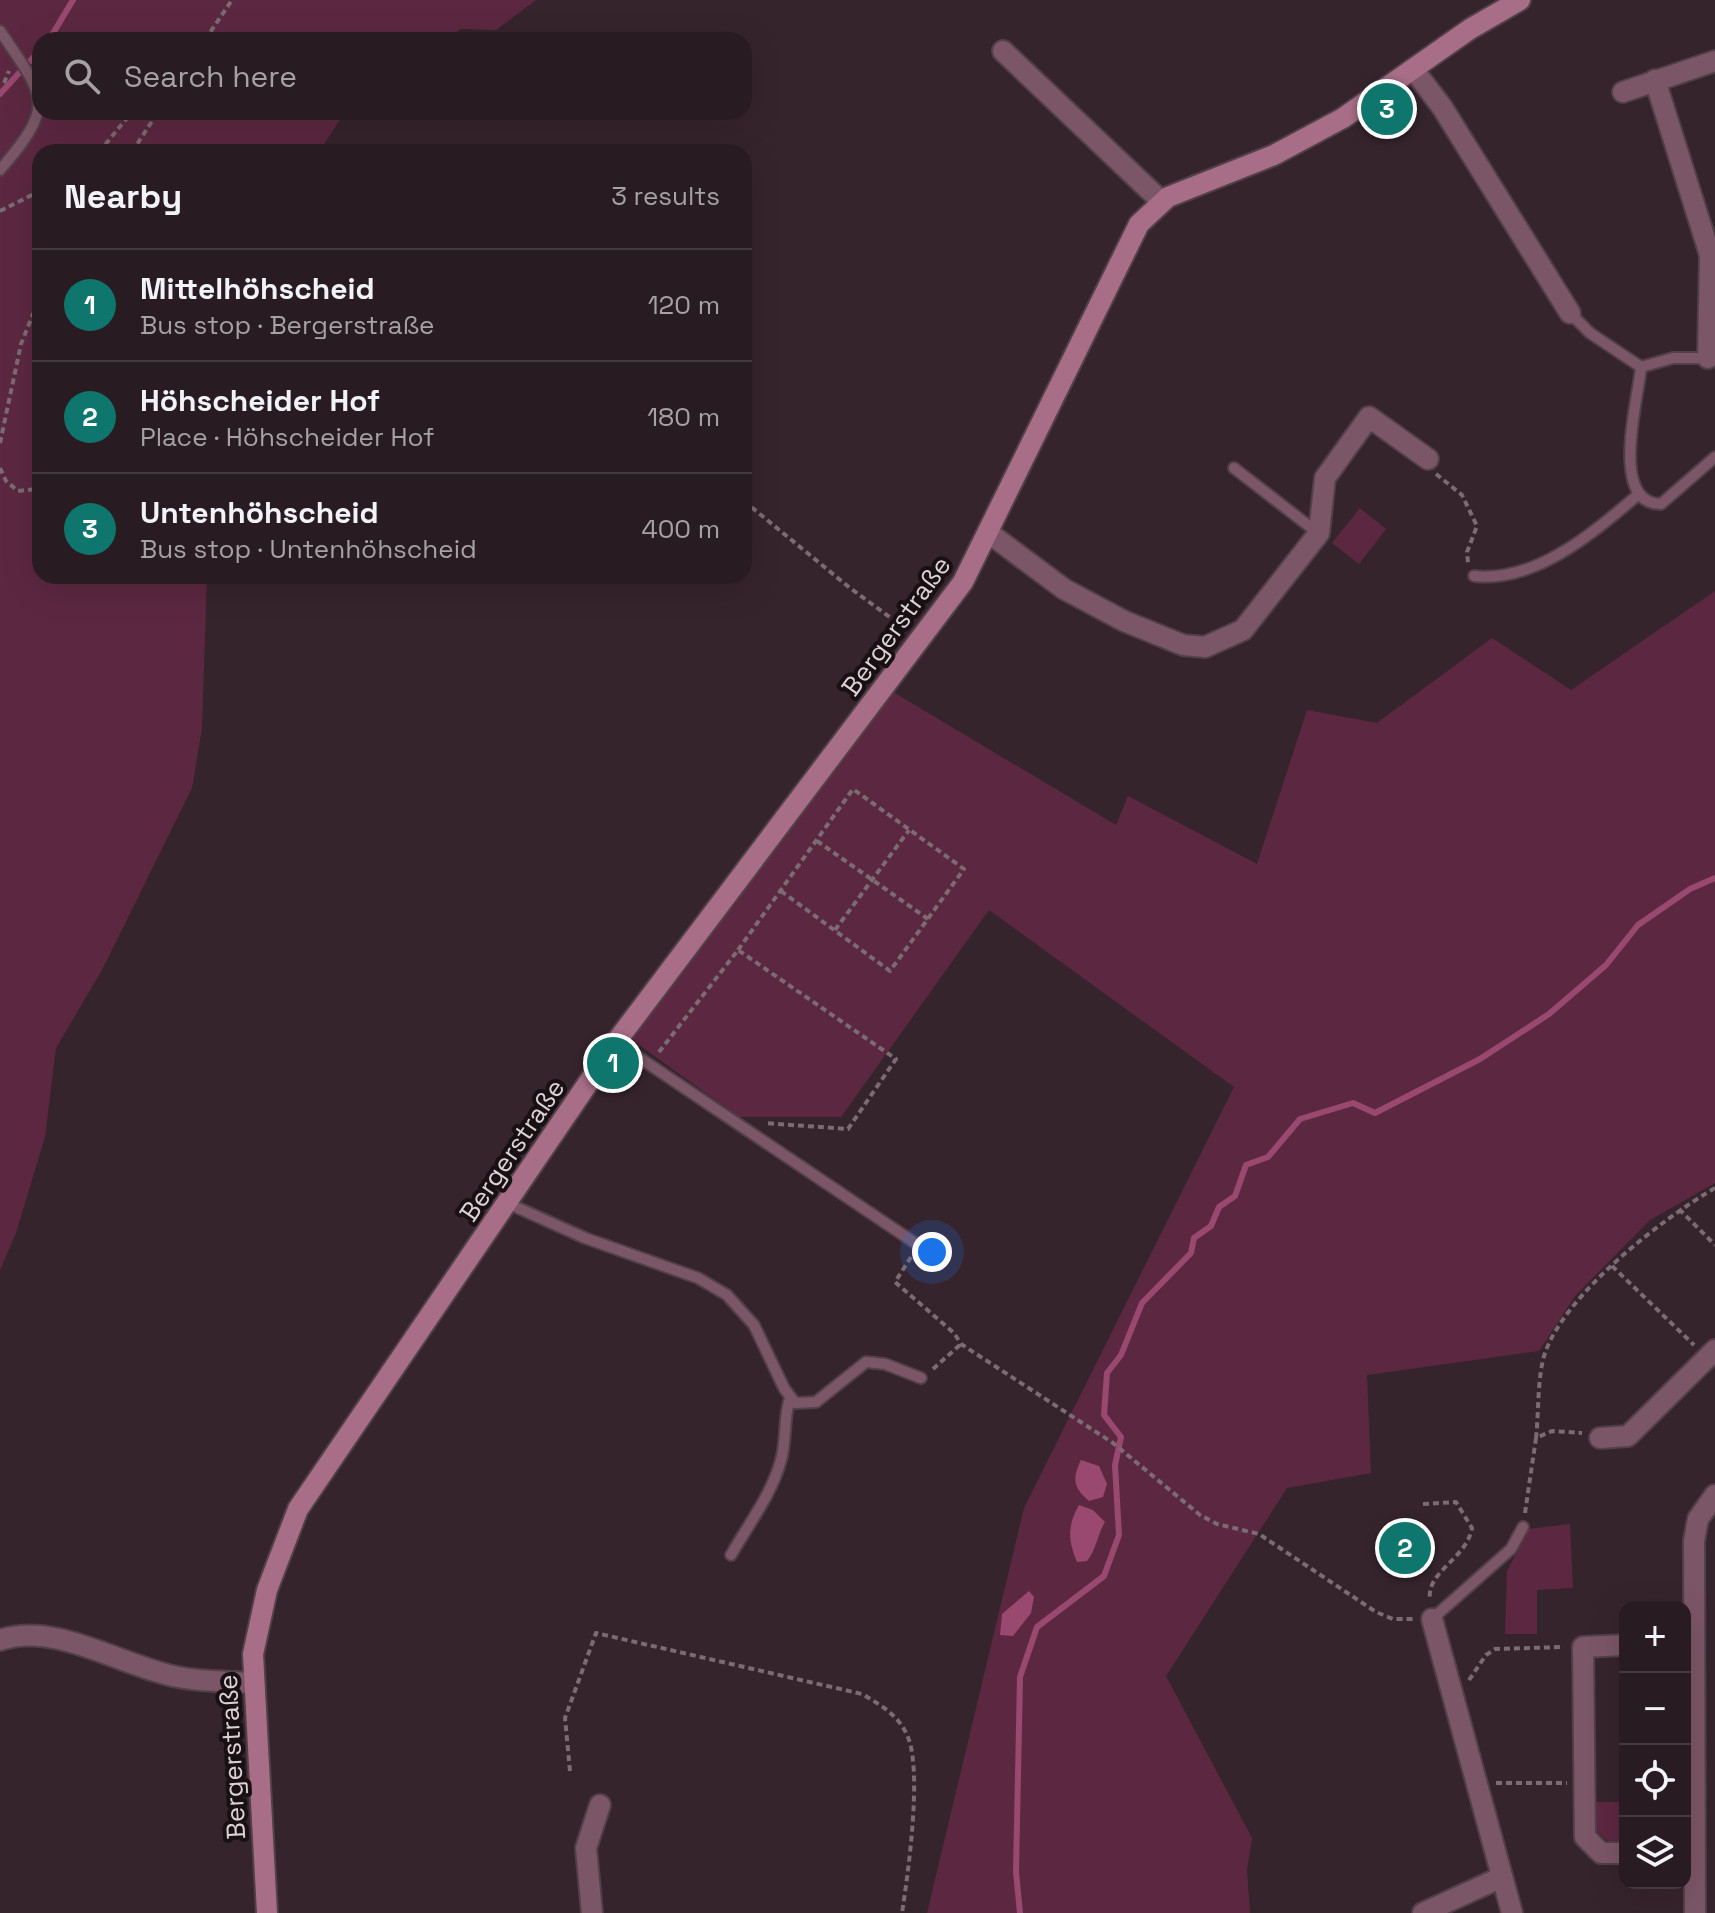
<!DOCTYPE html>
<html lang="en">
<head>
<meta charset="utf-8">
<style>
	:root { --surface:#281b21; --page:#30242a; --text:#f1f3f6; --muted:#a5a1a5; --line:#44393f; --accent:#0f766e }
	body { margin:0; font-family:"Space Grotesk",sans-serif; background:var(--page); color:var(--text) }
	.controls { position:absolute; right:24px; bottom:24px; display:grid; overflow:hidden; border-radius:16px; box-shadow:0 8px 32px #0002 }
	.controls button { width:72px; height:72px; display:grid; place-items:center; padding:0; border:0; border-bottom:2px solid var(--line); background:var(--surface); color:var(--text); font:40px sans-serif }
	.you { position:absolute; left:932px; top:1252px; width:28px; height:28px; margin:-20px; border:6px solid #fff; border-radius:50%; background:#1a73e8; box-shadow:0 0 0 12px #1a73e833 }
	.badge { display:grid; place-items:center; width:52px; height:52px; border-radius:50%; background:var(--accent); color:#fff; font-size:26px; font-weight:700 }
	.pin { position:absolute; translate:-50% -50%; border:4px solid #fff; box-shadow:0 2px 8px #0006 }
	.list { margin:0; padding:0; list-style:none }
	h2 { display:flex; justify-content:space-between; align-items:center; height:104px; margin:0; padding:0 32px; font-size:34px }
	h2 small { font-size:26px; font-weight:400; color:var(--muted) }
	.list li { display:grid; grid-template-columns:52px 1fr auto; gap:24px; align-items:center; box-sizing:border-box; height:112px; padding:0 32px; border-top:2px solid var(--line) }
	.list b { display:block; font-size:30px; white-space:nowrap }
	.list p { margin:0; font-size:26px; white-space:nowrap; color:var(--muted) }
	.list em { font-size:26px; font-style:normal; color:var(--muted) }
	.icon { flex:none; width:44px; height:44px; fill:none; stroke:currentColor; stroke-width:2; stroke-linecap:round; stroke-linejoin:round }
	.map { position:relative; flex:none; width:1715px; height:1913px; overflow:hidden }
	.search { position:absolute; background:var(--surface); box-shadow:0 8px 32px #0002; left:32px; top:32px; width:720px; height:88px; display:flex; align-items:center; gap:20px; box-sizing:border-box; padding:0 28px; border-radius:24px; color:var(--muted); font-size:30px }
	.panel { position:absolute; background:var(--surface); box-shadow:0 8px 32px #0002; left:32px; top:144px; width:720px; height:440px; border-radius:24px }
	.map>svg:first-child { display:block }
</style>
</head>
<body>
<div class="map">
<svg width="1715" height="1913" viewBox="0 0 1715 1913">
	<rect width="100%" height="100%" fill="#36242c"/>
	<path fill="#5c2841" d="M 0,0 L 536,0 L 496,30 L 461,29 L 445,40 L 40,40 L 40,112 L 345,112 L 319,152 L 40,152 L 40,576 L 207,576 L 202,728 L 192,788 L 102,970 L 56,1048 L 45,1137 L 16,1233 L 0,1270 Z
		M 1360,508 L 1386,529 L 1359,564 L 1332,543 Z
		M 1715,591 L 1715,1183 L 1650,1220 L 1575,1296 L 1539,1351 L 1367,1375 L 1371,1473 L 1287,1488 L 1166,1676 L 1252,1838 L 1247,1870 L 1250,1913 L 927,1913 L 1024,1508 L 1234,1087 L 989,910 L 841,1117 L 739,1117 L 632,1040 L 893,692 L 1116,825 L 1128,796 L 1257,864 L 1307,710 L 1377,723 L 1492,638 L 1571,690 Z
		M 1570,1524 L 1573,1588 L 1537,1590 L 1537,1634 L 1505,1634 L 1507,1571 L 1529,1529 Z
		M 1594,1802 L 1625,1802 L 1625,1845 L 1611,1844 L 1595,1830 Z"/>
	<path fill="#99486f" d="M 1081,1460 L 1099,1466 L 1107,1484 L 1103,1497 L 1089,1501 C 1073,1487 1072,1479 1081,1460 Z
		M 1079,1505 L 1093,1510 L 1105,1522 C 1097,1536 1097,1548 1087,1561 L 1077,1562 C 1068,1540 1067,1526 1079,1505 Z
		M 1029,1591 L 1034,1597 L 1031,1613 L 1013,1636 L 1000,1635 L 1002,1614 Z"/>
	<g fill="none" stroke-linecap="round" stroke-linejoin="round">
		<path stroke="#99486f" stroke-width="6" d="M 49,40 L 73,0
			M 0,94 L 40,50
			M 1020,1913 L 1016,1872 L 1020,1677 L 1037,1627 L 1104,1576 L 1119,1535 L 1115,1465 L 1121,1437 L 1104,1415 L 1107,1373 L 1121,1355 L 1142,1303 L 1191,1253 L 1194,1238 L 1211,1226 L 1219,1207 L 1235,1196 L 1246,1165 L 1268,1157 L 1300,1119 L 1353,1103 L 1375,1113 L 1480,1059 L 1549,1014 L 1606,965 L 1638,925 L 1690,889 L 1715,878"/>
		<defs>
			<path id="lane" d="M 0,31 C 46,98 56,105 0,170
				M 1570,313 L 1590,333 L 1641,367 L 1673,358 L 1709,358
				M 1641,367 C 1639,396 1608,504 1661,504 L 1715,457
				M 1234,468 L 1318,533
				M 1474,576 C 1536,583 1594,532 1639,494
				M 616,1042 L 918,1245
				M 507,1203 L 585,1238 L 698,1278 L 727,1295 L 754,1325 L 784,1388 L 795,1403 L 816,1402 L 866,1362 L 885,1364 L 921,1378
				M 731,1555 C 748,1525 772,1494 781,1460 C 787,1440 783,1419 790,1398
				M 1432,1619 L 1511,1549 L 1523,1527"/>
			<path id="street" d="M 1003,51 L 1161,201
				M 1413,69 L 1442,107 L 1570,313
				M 1655,80 L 1710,255 L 1708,358
				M 1623,92 L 1715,61
				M 989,533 L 1064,589 L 1124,621 L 1183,645 L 1205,647 L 1243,630 L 1319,533 L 1325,478 L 1369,417 L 1428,459
				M 1600,1438 L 1628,1436 L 1715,1350
				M 1432,1619 L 1512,1913
				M 0,1640 C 57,1621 122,1667 178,1677 C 202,1682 228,1681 252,1683
				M 1625,1645 L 1583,1647 L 1585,1837 L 1601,1853 L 1625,1853
				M 592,1913 L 586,1848 L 600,1805
				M 1423,1913 L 1502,1877
				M 1695,1913 L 1694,1541 L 1698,1519 L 1715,1495"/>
			<path id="secondary" d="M 267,1913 L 253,1654 L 267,1590 L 298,1509 L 616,1042 L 963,582 L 1139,224 L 1168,197 L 1274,155 L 1343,118 L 1470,29 L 1520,0"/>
		</defs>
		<use href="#lane" stroke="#514047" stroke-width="14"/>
		<use href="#street" stroke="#514047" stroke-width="24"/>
		<use href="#secondary" stroke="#514047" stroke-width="24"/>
		<path stroke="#7b6b72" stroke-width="4" stroke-dasharray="6 4" stroke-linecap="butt" d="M 205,40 L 232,0
			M 4,83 L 9,71
			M 99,152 L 132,112
			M 132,152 L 158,112
			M 0,211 L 40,191
			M 0,443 L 21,344 L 40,297
			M 0,468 L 6,481 L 18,491 L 36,489 L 40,485
			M 1436,474 L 1462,495 L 1477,526 L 1467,552 L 1468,563
			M 744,501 L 850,588 L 906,629
			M 817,841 L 928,919
			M 835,930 L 909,830
			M 738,950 L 853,789 L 964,869 L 890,971 L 781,891
			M 659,1052 L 738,950 L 896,1059 L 848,1129 L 764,1123
			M 1679,1209 L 1715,1245
			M 911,1257 L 895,1282 L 954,1333 L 961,1344 L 1113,1443 L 1200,1515 L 1217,1524 L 1259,1534 L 1376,1612 L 1393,1619 L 1415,1619
			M 1612,1266 L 1694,1345
			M 933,1369 L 961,1344
			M 1536,1438 C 1539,1412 1537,1377 1545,1353 C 1566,1293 1662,1219 1715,1188
			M 1423,1504 L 1456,1502 L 1472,1528 C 1466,1560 1426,1571 1430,1600
			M 1525,1513 L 1536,1438 L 1552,1431 L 1582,1433
			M 1469,1680 L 1486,1655 L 1495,1649 L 1564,1647
			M 570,1771 L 565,1718 L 596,1633 L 862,1694 C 881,1705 898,1715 907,1735 C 923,1768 908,1874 902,1913
			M 1496,1783 L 1567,1783"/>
		<use href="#lane" stroke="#7b5666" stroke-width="10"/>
		<use href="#street" stroke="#7b5666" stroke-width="20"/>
		<use href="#secondary" stroke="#a86e87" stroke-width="20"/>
	</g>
	<g text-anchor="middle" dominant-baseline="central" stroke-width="8" stroke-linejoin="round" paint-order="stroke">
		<g font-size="26" fill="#ddd1d6" stroke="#181013">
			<text transform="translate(896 626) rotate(-54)">Bergerstraße</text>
			<text transform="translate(512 1150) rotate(-56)">Bergerstraße</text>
			<text transform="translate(232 1757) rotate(-93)">Bergerstraße</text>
		</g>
	</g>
</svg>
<div class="controls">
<button>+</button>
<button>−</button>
<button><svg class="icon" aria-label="locate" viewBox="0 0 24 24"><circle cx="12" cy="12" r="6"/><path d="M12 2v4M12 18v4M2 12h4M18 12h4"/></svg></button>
<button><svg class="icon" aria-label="layers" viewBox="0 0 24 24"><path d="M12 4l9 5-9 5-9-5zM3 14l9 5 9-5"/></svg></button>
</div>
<div class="you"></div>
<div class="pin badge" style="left:613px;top:1063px">1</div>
<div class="pin badge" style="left:1405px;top:1548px">2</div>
<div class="pin badge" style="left:1387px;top:109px">3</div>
<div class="search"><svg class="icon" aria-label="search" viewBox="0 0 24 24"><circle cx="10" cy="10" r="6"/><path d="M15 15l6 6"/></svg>Search here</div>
<section class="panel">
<h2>Nearby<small>3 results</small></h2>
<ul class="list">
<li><span class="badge">1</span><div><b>Mittelhöhscheid</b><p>Bus stop · Bergerstraße</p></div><em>120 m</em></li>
<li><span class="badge">2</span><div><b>Höhscheider Hof</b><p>Place · Höhscheider Hof</p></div><em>180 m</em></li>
<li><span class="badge">3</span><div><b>Untenhöhscheid</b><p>Bus stop · Untenhöhscheid</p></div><em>400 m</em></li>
</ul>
</section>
</div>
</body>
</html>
